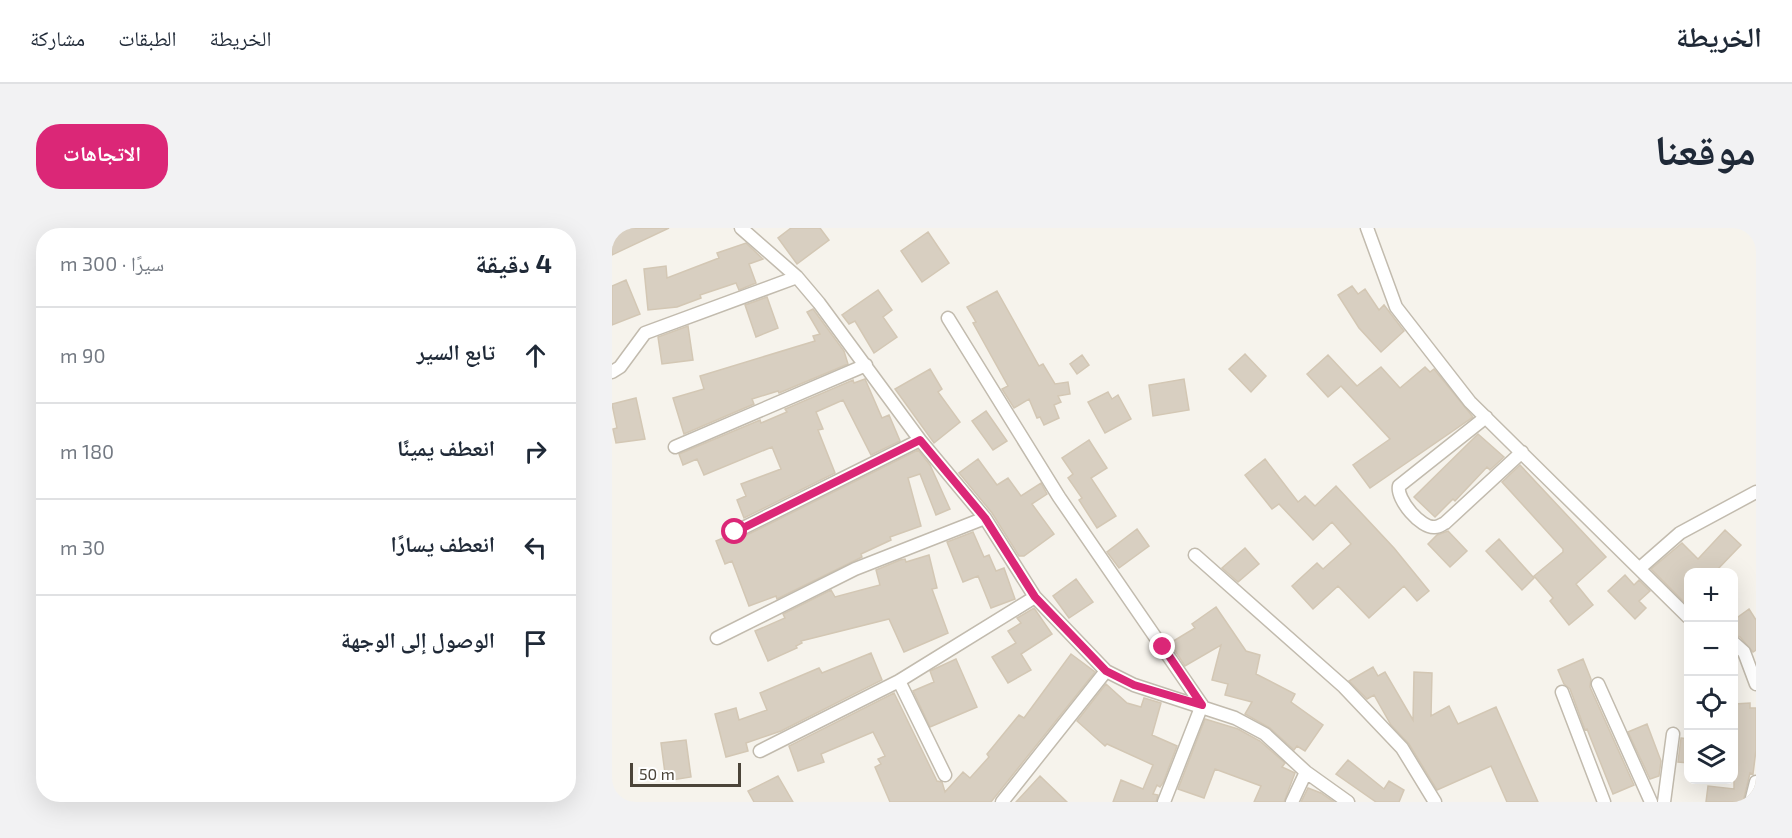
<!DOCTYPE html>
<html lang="ar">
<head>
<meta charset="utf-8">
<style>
	:root { --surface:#fff; --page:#f2f2f3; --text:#1f2937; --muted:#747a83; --line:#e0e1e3; --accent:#db2777 }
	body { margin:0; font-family:"Exo 2","Noto Naskh Arabic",sans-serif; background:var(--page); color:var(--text); direction:rtl }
	.controls { position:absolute; right:18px; bottom:18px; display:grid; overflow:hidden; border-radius:12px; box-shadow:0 6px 24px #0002 }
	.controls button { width:54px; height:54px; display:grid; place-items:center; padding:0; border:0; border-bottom:2px solid var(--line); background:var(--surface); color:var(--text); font:30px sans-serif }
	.scale { position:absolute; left:18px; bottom:15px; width:111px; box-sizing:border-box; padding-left:6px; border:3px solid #4b4439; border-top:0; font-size:16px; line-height:21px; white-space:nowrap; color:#4b4439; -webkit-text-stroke:4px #fff; paint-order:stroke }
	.stop { position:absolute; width:18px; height:18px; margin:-14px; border:4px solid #db2777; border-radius:50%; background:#fff }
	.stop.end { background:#db2777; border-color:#fff; box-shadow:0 2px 6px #0008 }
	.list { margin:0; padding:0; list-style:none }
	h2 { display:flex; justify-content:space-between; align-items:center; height:78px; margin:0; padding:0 24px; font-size:26px }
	h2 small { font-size:20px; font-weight:400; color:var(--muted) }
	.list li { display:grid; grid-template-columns:39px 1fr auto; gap:18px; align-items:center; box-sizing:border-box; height:96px; padding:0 24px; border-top:2px solid var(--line) }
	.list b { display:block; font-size:22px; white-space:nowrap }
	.list em { font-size:20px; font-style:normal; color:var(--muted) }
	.icon { flex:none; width:33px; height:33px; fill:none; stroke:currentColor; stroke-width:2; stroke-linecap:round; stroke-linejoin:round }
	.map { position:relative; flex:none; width:1144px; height:574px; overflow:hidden; direction:ltr; border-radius:24px }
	header { display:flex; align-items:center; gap:36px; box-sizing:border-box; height:84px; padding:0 30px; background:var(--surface); border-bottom:2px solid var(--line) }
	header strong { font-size:28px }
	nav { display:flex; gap:33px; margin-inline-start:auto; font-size:21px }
	.intro { display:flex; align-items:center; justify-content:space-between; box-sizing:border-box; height:144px; padding:0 36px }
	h1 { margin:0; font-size:42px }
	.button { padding:15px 27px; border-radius:24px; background:var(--accent); color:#fff; font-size:21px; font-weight:700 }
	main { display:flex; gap:36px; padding:0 36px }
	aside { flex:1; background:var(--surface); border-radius:24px; box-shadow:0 6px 24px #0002 }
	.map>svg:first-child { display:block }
</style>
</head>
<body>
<header>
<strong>الخريطة</strong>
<nav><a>الخريطة</a><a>الطبقات</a><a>مشاركة</a></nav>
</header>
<div class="intro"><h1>موقعنا</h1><a class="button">الاتجاهات</a></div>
<main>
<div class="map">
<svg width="1144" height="574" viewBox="0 0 1144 574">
	<rect width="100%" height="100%" fill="#f6f3ec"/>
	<path fill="#d8cfc1" stroke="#d3c7b4" stroke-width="1.5" d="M 0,0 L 57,0 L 0,27 Z
		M 179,0 L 208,0 L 217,12 L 185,36 L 166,10 Z
		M 316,4 L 337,35 L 310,54 L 289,23 Z
		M 134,15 L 151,31 L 137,36 L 144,55 L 127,62 L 124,55 L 88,67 L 89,70 L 65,79 L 36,82 L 32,41 L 54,38 L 55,50 L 107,30 L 105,25 Z
		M 14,52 L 28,86 L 0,97 L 0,58 Z
		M 740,58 L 746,66 L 753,61 L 767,82 L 772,77 L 792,103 L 769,124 L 747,100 L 726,67 Z
		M 266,62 L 280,82 L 271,89 L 285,109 L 262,125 L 243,93 L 237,96 L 230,87 Z
		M 385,63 L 427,138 L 431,136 L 443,156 L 456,154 L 458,166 L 446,168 L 449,174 L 442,177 L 447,190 L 432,197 L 428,189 L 425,190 L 417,171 L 402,180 L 390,161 L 396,158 L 361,95 L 364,94 L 355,79 Z
		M 155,69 L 166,100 L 144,109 L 133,77 Z
		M 201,81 L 232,123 L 236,136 L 167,165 L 166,163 L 140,171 L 142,176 L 72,206 L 61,170 L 92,161 L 88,148 L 203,113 L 201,108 L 208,106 L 195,84 Z
		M 76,98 L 81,132 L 50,136 L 46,109 Z
		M 633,126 L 654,148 L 639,164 L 617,141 Z
		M 470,127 L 477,137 L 465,146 L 458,136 Z
		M 716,127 L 745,158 L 769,139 L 788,160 L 813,139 L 818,144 L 822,141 L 861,189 L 758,260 L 741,237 L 778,211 L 729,158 L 716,169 L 695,146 Z
		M 318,141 L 330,161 L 326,164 L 348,194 L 322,215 L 283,161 Z
		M 253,151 L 270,190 L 277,187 L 288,213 L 259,227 L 231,172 L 204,184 L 211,201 L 206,202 L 223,245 L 132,290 L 125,272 L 134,268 L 129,256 L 169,241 L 160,219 L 92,247 L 85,231 L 71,237 L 67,226 L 148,192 L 149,195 L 175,184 L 173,181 L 241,152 L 242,155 Z
		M 572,151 L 577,182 L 541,188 L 537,157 Z
		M 496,164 L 500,171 L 506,167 L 519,191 L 493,205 L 476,174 Z
		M 24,170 L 33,211 L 4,215 L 1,201 L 5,200 L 0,176 Z
		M 374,183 L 395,213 L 381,222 L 360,193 Z
		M 866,206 L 892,229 L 878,242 L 875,239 L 843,273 L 841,271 L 823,289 L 802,269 Z
		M 477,212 L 495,240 L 479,250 L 504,288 L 485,300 L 467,272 L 470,270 L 456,250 L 461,246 L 450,230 Z
		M 306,222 L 318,237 L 338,281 L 324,287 L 308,246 L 296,250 L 309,298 L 278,309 L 279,312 L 249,326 L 250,329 L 165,371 L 164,368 L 137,378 L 120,333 L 113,336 L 104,313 L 116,308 L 127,311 Z
		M 366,231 L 385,257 L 396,250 L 409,268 L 429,255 L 435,266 L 420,276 L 442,306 L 412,328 L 407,328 L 380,285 L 347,245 Z
		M 653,231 L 686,274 L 693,268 L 703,278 L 724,258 L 782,320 L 817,363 L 805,373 L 792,358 L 757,390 L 726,358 L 701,381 L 680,358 L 705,335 L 711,341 L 739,316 L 720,294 L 701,312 L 667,276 L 660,281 L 633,247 Z
		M 908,237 L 994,329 L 964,356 L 981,377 L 957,397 L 938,373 L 941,370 L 922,348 L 951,324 L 951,321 L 890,254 Z
		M 525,301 L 537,318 L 507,340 L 495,324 Z
		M 1113,302 L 1129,317 L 1102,345 L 1077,345 L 1074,376 L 1039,341 L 1070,315 L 1086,331 Z
		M 836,303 L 855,323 L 838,339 L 816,316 L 825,307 Z
		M 361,304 L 372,329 L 377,327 L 384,343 L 392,340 L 403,371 L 379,380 L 366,348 L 351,354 L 335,314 Z
		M 887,311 L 922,350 L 910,362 L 874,323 Z
		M 633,320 L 647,336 L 626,354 L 610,340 Z
		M 317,327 L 325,360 L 320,361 L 336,405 L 292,424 L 277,391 L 189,413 L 190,415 L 184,418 L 185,420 L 156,433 L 143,403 L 173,390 L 171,386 L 219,362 L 223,369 L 268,357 L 264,342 L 288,332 L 293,331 L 294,334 Z
		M 1013,347 L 1022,357 L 1027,352 L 1038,363 L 1027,373 L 1034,380 L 1023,391 L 996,363 Z
		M 464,351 L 481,374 L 457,390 L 441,368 Z
		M 604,379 L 634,423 L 648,427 L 644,446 L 683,466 L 679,474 L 711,497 L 693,523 L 685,518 L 682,522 L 658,500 L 633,486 L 640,474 L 613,467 L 616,456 L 600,452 L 609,417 L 573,438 L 558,415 L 583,400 L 580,396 Z
		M 422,380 L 440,406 L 409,426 L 419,442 L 396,455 L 380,429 L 404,415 L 396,403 L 409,395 L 405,390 Z
		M 1137,381 L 1144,392 L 1144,422 L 1141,424 L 1128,409 L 1122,407 L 1122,392 Z
		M 259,425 L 270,452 L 169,503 L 134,515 L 136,523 L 114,529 L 103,486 L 124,480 L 127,492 L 155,482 L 148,465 L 207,440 L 210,445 Z
		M 459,426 L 483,444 L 379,574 L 278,574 L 263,539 L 269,536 L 266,531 L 273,528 L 261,504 L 209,526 L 212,534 L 186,543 L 177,518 L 282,465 L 325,553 L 330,554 L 333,564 L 351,544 L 358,550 L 377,529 L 375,526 L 407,487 L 412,490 Z
		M 344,431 L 365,479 L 318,499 L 301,463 L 322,454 L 318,443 Z
		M 971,431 L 979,451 L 978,459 L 1022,557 L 1001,566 L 975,501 L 973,502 L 958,461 L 952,456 L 946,442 Z
		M 761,439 L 766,448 L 773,444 L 801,492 L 802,444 L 820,445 L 819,488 L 837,478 L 846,496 L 884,479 L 926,574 L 895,574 L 879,538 L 825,562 L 797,516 L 779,497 L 762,467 L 755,471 L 737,453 Z
		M 494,456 L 515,475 L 529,479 L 532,470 L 549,475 L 540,507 L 565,518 L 551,555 L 548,559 L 545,557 L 541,566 L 546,567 L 544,574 L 501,574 L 509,552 L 531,561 L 541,537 L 495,516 L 493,518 L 465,493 Z
		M 1138,475 L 1138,480 L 1144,480 L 1144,522 L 1141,546 L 1138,545 L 1131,574 L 1094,574 L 1096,558 L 1122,561 L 1122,476 Z
		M 593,491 L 626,501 L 648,513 L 673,535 L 670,539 L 683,545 L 672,574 L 642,574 L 649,558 L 603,541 L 592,570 L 566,561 Z
		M 1035,496 L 1049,533 L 1047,548 L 1038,551 L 1016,504 Z
		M 1069,510 L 1077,511 L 1077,535 L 1066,534 Z
		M 74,512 L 79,549 L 54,553 L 49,515 Z
		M 736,532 L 772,561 L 777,553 L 792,562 L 787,574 L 764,574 L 724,546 Z
		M 166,548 L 181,574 L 142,574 L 136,563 Z
		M 428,548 L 455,574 L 404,574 Z
		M 696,560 L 709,565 L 722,574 L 689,574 Z"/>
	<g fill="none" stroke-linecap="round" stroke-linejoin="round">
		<defs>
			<path id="street" d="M 129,0 L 185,49 L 207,75 L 308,212 L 373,290 L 423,369 L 494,443 L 522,457 L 623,490 L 653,506 L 694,544 L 736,574
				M 755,0 L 784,79 L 858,174 L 1076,389
				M 336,90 L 447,269 L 590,477 L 552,574
				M 0,144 L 8,139 L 33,105 L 185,49
				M 874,189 L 787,258 C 784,271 809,301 823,299 C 827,299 829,297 833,295 L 910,224
				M 63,219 L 254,137
				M 123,304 L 308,212
				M 583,327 L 732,459 L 790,520 L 823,574
				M 1028,340 L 1068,305 L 1144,264
				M 105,410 L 243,341 L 373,290
				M 1122,415 L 1132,424 L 1144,456
				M 287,453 L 333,547
				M 986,456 L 1039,574
				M 950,464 L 992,574
				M 148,523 L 287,453 L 423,369
				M 390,574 L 494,443
				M 680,574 L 694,544
				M 1052,574 L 1061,506
				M 1139,574 L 1144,554"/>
		</defs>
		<use href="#street" stroke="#c2bbae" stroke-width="15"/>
		<use href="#street" stroke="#fff" stroke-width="12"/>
	</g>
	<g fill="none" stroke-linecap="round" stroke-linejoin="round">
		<path stroke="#db2777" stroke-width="8" d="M 123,304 L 308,212 L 373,290 L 423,369 L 494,443 L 522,457 L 590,477 L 551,419"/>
	</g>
</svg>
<div class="controls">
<button>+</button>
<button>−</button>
<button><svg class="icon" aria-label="locate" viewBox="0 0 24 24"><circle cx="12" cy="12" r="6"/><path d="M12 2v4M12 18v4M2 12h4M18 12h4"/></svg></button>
<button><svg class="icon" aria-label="layers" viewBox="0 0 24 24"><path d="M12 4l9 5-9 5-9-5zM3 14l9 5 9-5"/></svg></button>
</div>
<div class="scale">50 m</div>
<div class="stop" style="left:123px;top:304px"></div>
<div class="stop end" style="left:551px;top:419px"></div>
</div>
<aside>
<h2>4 دقيقة<small>سيرًا · 300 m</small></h2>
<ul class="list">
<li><svg class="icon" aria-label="ahead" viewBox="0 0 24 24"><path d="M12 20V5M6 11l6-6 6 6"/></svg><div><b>تابع السير</b></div><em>90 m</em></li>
<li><svg class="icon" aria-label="right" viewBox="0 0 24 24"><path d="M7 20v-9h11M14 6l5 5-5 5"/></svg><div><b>انعطف يمينًا</b></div><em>180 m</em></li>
<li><svg class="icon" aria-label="left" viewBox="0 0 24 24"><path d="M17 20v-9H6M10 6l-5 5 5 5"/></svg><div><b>انعطف يسارًا</b></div><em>30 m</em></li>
<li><svg class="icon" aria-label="arrive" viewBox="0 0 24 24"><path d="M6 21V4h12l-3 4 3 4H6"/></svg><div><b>الوصول إلى الوجهة</b></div></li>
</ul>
</aside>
</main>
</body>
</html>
